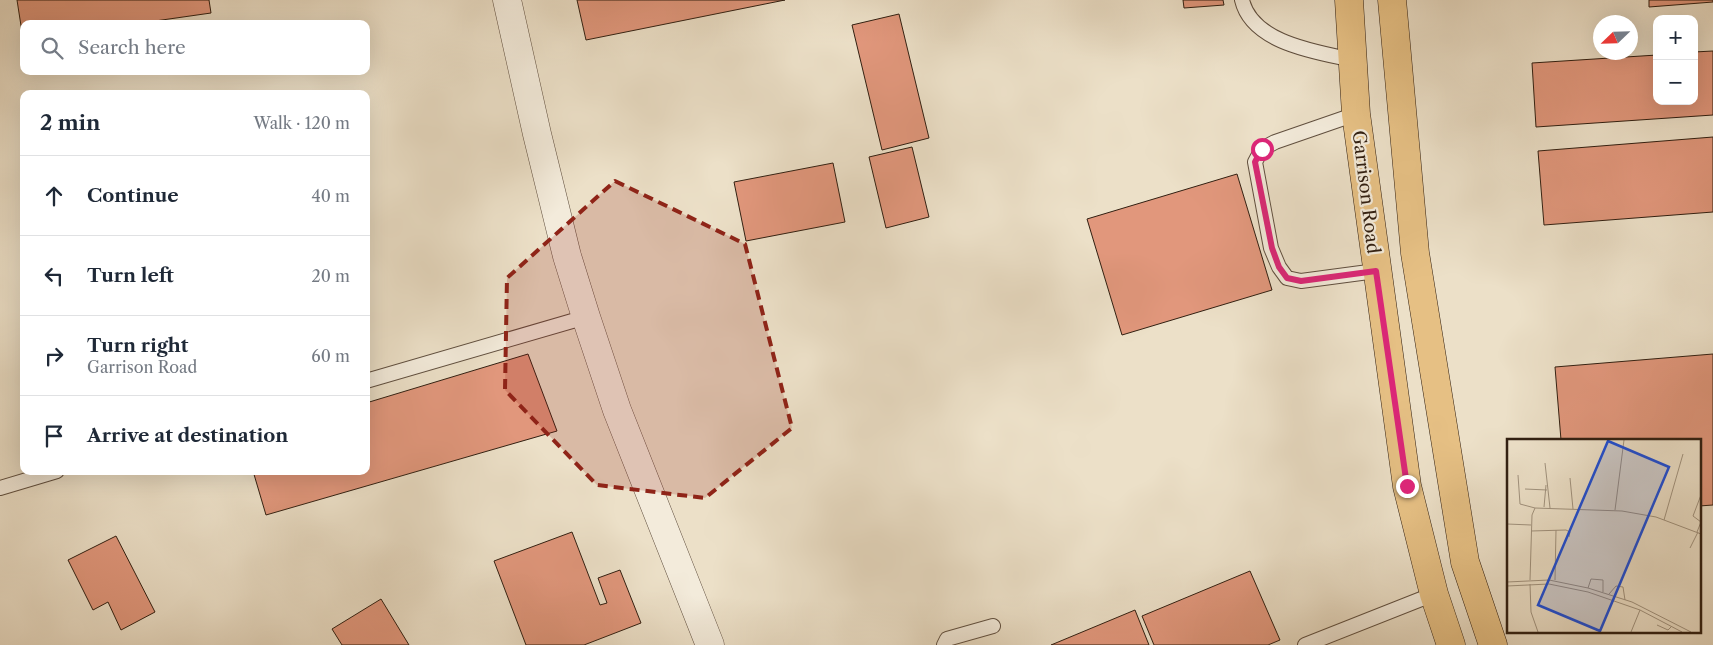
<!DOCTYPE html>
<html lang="en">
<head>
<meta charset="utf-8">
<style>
	:root { --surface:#fff; --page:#f6f6f7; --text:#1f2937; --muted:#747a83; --line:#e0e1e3 }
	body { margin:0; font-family:"Libre Caslon Text",serif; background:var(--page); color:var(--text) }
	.controls { position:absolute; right:15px; top:15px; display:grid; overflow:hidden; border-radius:10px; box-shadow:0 5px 20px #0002 }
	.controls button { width:45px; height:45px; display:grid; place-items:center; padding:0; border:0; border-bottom:1px solid var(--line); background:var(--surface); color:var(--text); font:25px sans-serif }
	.compass { position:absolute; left:1593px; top:15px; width:45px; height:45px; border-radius:50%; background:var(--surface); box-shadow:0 5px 20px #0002; rotate:247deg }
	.stop { position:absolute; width:15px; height:15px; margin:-11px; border:4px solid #db2777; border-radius:50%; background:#fff }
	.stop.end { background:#db2777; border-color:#fff; box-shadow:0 1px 5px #0008 }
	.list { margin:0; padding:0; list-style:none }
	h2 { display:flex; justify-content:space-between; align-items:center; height:65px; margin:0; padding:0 20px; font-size:21px }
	h2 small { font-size:16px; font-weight:400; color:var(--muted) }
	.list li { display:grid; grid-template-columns:32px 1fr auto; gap:15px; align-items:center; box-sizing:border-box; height:80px; padding:0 20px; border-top:1px solid var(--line) }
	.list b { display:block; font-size:19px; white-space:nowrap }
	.list p { margin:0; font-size:16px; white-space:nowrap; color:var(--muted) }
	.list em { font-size:16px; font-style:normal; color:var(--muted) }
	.icon { flex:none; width:28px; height:28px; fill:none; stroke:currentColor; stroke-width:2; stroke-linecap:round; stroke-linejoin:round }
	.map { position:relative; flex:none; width:1713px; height:645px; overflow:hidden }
	.search { position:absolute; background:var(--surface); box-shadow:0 5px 20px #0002; left:20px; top:20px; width:350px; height:55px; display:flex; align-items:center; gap:12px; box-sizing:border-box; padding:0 18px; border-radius:10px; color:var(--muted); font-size:19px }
	.panel { position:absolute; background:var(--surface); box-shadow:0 5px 20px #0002; left:20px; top:90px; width:350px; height:385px; border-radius:10px }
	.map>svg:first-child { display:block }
</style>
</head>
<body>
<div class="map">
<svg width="1713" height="645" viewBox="0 0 1713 645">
	<rect width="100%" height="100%" fill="#ece0c8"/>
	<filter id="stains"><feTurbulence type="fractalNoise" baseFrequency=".004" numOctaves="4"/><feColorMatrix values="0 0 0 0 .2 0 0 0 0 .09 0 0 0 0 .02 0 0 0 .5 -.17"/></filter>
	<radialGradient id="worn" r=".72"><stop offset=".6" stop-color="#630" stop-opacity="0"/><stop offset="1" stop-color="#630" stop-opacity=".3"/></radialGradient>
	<path fill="#e1977c" stroke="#311f11" d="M 17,0 L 209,0 L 211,13 L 134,24 L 24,24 L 24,45 Z
		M 577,0 L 785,0 L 586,40 Z
		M 1183,0 L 1223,0 L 1224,5 L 1184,8 Z
		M 1649,0 L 1713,0 L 1713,2 L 1649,7 Z
		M 899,14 L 929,138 L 882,150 L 852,25 Z
		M 1713,51 L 1713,115 L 1536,127 L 1532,63 L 1657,55 L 1657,101 L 1694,101 L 1694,52 Z
		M 1713,137 L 1713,212 L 1544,225 L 1538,151 Z
		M 912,147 L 929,217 L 886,228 L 869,157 Z
		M 833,163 L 845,222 L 746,241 L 734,182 Z
		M 1237,174 L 1272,290 L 1122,335 L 1087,219 Z
		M 528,354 L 557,431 L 266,515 L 253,471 L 366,471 L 366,403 Z
		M 1713,354 L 1713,505 L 1699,506 L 1699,440 L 1561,440 L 1555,367 Z
		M 572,532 L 600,605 L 607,603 L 598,578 L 620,570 L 641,623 L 584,645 L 526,645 L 494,561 Z
		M 116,536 L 155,612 L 121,630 L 108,602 L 93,610 L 68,560 Z
		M 1250,571 L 1280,640 L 1268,645 L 1154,645 L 1142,616 Z
		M 381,599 L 409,645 L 342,645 L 332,629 Z
		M 1135,610 L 1149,645 L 1051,645 Z"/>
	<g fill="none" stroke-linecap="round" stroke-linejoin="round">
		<defs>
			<path id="service" d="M 1242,0 C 1252,43 1316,52 1353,60
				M 1356,114 L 1275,142 L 1262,149 L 1255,162 L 1271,248 L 1279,267 L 1287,278 L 1301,281 L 1376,271
				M 366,381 L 586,317
				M 0,488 L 57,471
				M 944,645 L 947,639 L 993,626
				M 1305,645 L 1434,594"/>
			<path id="minor" d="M 507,0 L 537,134 L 567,256 L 586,317 L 617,410 L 710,645"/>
			<path id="primary" d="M 1349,0 L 1356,114 L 1407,486 L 1434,594 L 1451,645
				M 1392,0 L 1415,253 L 1465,562 L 1493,645"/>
		</defs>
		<use href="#service" stroke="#604f3f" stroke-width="16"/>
		<use href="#minor" stroke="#604f3f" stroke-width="29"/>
		<use href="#primary" stroke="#311f11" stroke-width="29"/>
		<use href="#service" stroke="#f3ebdb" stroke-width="14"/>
		<use href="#minor" stroke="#f3ebdb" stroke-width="28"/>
		<use href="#primary" stroke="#e6c084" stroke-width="28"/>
	</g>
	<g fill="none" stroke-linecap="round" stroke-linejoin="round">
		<path stroke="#db2777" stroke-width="6" d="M 1262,149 L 1255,162 L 1272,248 L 1279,267 L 1287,278 L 1301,281 L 1376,271 L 1407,486"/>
	</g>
	<path fill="#8f2418" fill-opacity="0.2" stroke="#8f2418" stroke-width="4" stroke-dasharray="10 6" stroke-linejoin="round" d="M 615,181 L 745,244 L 792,428 L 705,498 L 597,485 L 505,390 L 507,278 Z"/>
	<g text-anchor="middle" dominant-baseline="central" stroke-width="4.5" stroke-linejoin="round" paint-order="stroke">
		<g font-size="18" fill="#311f11" stroke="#f3ebdb">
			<text transform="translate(1366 192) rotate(83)">Garrison Road</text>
		</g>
	</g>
	<g transform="translate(1507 439)">
		<rect width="194" height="194" fill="#ece0c8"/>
		<path fill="none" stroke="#a1937f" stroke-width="1" d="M 38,24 L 43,69M 11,36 L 13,65 L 28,69M 63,39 L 66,70M 18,50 L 40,51M 37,68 L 39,46M 108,71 L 117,1M 157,81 L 176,15M 0,85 L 24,86M 24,92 L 59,91 L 63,93 L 62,98M 190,93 L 194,83 L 186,77 L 194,56M 183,109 L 191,93M 23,141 L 25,76 L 28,69 L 115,72 L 149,78 L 194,95M 48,141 L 49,91M 0,143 L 42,141 L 81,149 L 125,163 L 184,193M 23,145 L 24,173 L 31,193M 0,147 L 42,145 L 81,153 L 133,171 L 175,193M 81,149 L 84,140 L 96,141 L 96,153M 102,155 L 109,147 L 116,148 L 118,161M 150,186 L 161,191 L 165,187M 124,193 L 133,171"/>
		<path fill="#1d4ed8" fill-opacity="0.15" stroke="#1d4ed8" stroke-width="2.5" d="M 101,2 L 162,28 L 93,192 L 31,166 Z"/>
		<rect width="194" height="194" fill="none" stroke="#311f11" stroke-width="2.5"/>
	</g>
	<rect width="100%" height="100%" filter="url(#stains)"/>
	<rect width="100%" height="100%" fill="url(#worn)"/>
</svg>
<div class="controls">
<button>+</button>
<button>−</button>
</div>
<svg class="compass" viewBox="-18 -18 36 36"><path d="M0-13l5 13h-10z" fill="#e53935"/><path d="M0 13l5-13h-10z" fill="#747a83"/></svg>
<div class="stop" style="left:1262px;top:149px"></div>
<div class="stop end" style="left:1407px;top:486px"></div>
<div class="search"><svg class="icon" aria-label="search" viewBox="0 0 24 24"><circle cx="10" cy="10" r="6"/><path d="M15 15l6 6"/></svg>Search here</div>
<section class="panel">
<h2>2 min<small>Walk · 120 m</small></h2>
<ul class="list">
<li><svg class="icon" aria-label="ahead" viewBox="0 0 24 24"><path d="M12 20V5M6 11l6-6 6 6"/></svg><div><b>Continue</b></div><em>40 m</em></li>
<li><svg class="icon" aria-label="left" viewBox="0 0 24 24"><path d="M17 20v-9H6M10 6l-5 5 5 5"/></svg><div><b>Turn left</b></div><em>20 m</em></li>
<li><svg class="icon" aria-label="right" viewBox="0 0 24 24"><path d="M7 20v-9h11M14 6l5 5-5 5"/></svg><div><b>Turn right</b><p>Garrison Road</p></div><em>60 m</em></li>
<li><svg class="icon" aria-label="arrive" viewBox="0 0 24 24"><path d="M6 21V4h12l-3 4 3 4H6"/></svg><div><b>Arrive at destination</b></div></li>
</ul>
</section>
</div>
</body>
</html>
